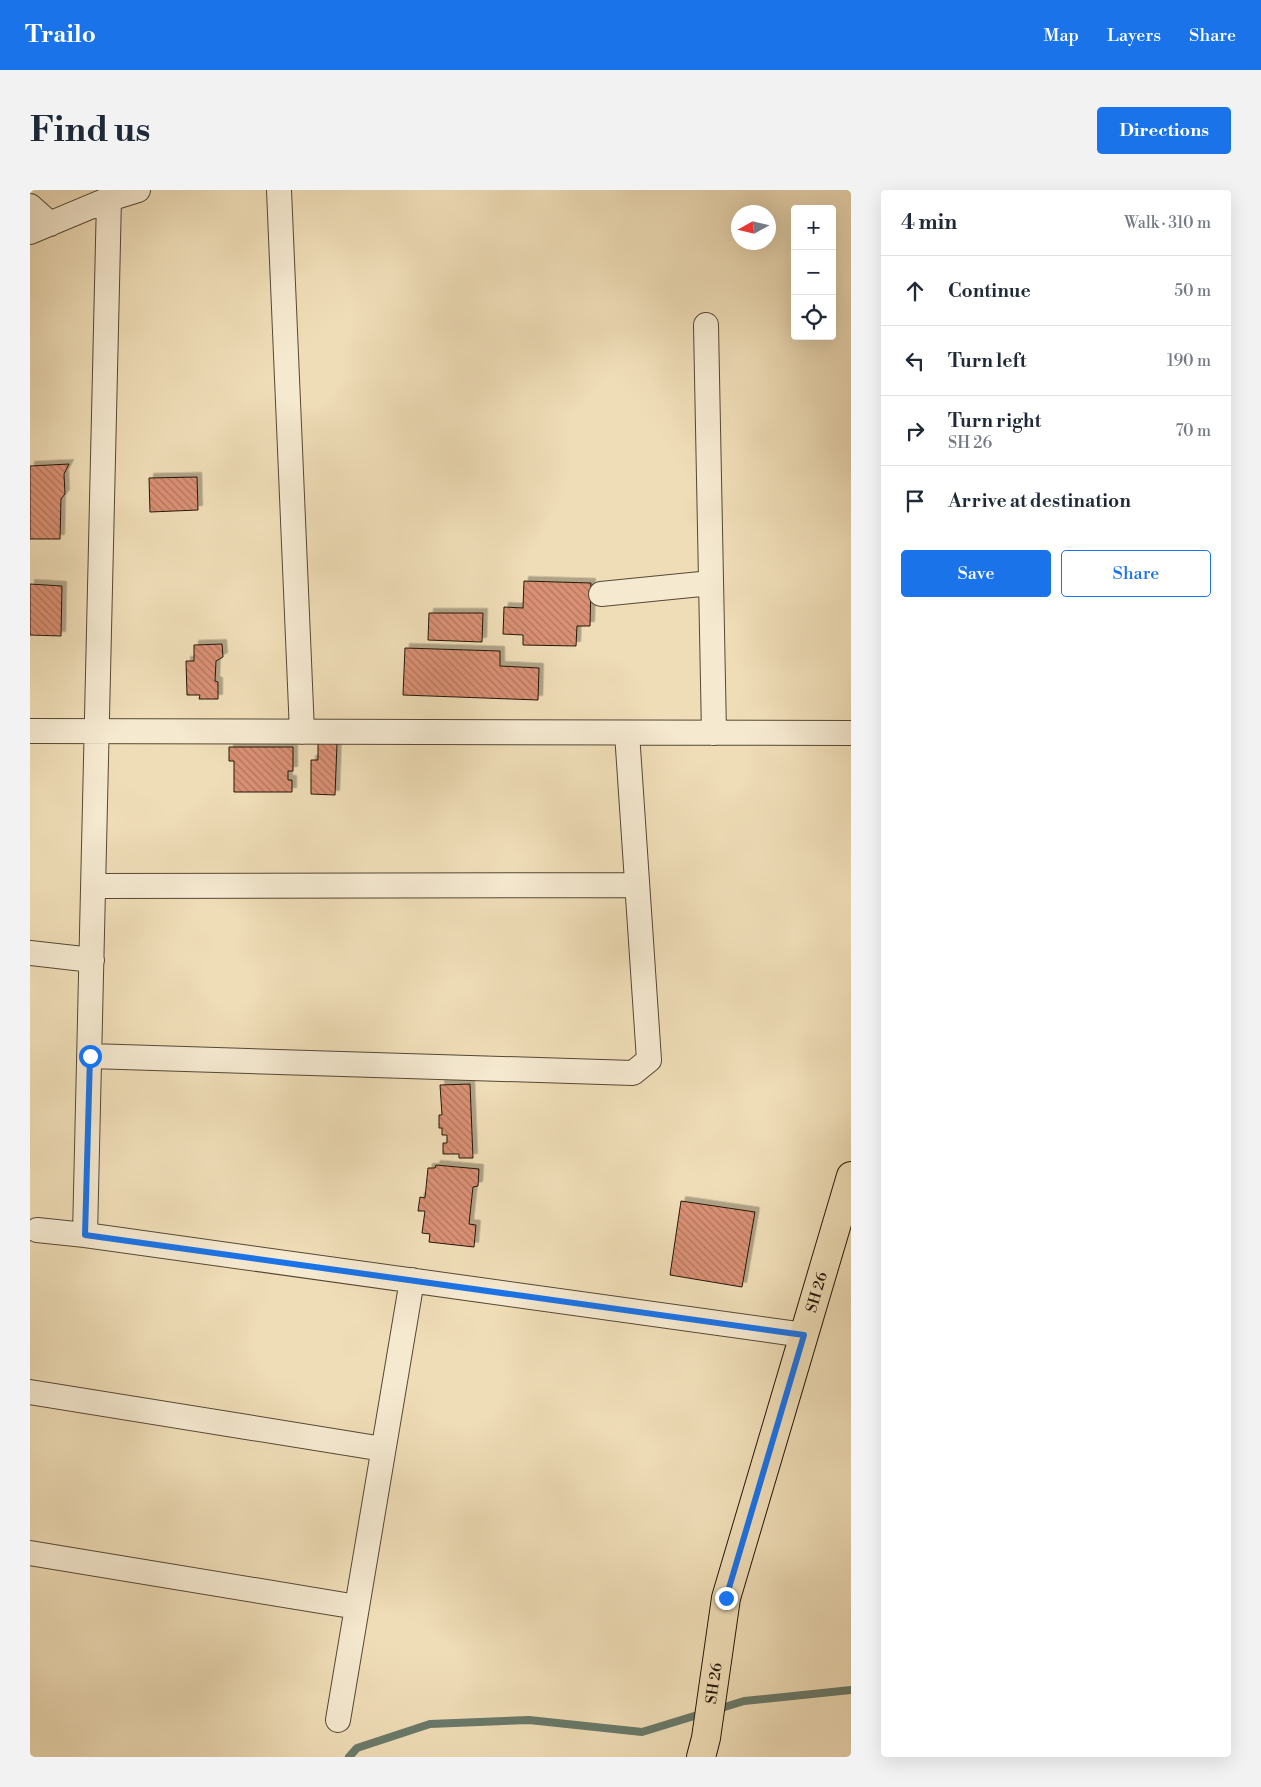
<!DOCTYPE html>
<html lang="en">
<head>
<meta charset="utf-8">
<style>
	:root { --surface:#fff; --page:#f2f2f3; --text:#1f2937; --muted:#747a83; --line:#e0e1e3; --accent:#1a73e8 }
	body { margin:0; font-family:"Libre Bodoni",serif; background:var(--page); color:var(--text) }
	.controls { position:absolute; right:15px; top:15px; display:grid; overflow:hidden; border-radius:5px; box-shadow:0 5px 20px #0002 }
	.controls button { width:45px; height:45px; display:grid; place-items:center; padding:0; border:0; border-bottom:1px solid var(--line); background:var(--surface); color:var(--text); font:25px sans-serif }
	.compass { position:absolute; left:701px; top:15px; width:45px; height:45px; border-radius:50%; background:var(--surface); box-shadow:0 5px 20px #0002; rotate:262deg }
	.stop { position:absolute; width:15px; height:15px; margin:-11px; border:4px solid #1a73e8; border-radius:50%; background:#fff }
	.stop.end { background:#1a73e8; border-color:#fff; box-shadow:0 1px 5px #0008 }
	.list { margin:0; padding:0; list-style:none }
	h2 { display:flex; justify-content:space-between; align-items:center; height:65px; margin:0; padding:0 20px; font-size:21px }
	h2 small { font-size:16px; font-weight:400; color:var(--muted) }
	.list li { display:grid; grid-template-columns:32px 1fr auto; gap:15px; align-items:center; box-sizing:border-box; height:70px; padding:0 20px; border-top:1px solid var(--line) }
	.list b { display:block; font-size:19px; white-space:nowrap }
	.list p { margin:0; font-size:16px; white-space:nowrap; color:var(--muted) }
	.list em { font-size:16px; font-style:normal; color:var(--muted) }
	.actions { display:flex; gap:10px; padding:15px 20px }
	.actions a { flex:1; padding:11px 0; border:1px solid var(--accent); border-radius:5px; text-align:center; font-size:18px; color:var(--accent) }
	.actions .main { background:var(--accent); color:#fff }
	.icon { flex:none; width:28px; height:28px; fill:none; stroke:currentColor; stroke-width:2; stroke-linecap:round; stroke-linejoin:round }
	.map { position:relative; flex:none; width:821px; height:1567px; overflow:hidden; border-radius:5px }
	header { display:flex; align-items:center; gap:30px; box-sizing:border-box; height:70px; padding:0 25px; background:var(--accent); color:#fff }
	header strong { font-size:24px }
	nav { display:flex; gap:28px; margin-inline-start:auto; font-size:18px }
	.intro { display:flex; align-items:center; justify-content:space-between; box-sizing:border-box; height:120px; padding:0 30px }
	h1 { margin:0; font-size:35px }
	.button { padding:12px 22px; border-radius:5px; background:var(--accent); color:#fff; font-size:18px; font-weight:700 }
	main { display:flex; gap:30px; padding:0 30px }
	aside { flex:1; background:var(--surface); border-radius:5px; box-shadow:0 5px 20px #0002 }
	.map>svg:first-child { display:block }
</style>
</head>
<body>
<header>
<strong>Trailo</strong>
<nav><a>Map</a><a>Layers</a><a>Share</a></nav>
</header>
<div class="intro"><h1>Find us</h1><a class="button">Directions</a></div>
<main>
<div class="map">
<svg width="821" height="1567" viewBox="0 0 821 1567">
	<defs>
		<pattern id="building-back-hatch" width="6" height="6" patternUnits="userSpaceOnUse" patternTransform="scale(1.25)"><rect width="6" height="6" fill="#da9074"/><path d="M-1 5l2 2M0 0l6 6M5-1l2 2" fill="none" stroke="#b0755d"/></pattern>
		<filter id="shadow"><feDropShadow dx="4.5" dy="-4.5" stdDeviation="0" flood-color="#0004"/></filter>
	</defs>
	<rect width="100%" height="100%" fill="#efddb7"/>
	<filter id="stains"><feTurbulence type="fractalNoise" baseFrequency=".004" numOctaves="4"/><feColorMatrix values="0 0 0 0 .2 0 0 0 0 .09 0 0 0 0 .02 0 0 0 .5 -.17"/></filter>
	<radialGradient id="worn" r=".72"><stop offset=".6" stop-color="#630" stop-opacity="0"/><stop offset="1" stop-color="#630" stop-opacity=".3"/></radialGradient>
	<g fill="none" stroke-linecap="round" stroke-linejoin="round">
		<path stroke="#6a7a6a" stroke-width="8" d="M 685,1520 L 714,1511 L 821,1500
			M 319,1567 L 327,1558 L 400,1534 L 499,1530 L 612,1542 L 674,1523"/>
	</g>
	<path fill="url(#building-back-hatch)" stroke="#231708" filter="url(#shadow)" d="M 39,274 L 34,284 L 35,304 L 31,309 L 30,349 L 0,349 L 0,276 Z
		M 167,287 L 168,320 L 120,322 L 119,288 Z
		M 494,391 L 561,393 L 560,436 L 547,436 L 546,456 L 493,455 L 493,445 L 473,444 L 474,417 L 493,418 Z
		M 0,394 L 32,396 L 31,446 L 0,445 Z
		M 399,423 L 453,423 L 452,452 L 398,450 Z
		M 192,454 L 193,467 L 186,471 L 185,491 L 188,492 L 188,509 L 169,509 L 170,505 L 157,505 L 156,471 L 164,471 L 164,455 Z
		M 375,458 L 470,461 L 470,476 L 509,478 L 508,510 L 373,505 Z
		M 288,552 L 307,554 L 305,605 L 281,604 L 281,570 L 288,570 Z
		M 199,557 L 263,557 L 263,581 L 258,581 L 258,590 L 262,590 L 262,602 L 204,602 L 204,571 L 199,571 Z
		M 440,894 L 443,968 L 429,968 L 429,964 L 413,964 L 413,953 L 417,953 L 417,945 L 412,945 L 412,938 L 409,938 L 409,925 L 412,925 L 410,895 Z
		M 406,975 L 449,979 L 448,996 L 443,997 L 439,1034 L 446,1035 L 444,1057 L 399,1052 L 400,1044 L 392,1043 L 395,1021 L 388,1021 L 390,1007 L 395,1008 L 398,978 L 405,978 Z
		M 651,1011 L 725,1022 L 712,1097 L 640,1085 Z"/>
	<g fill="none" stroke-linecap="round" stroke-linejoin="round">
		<defs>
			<path id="minor" d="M 249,0 L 272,542
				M 0,16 L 20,34
				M 0,42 L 79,9 L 108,0
				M 676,135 L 684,543
				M 571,404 L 681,393
				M 0,541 L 821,543
				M 64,696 L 607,695
				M 0,763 L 62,770
				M 60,866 L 603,883 L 619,870 L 597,543
				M 7,1040 L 55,1045 L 774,1145
				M 55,1045 L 79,9
				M 0,1202 L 353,1259
				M 0,1363 L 327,1417
				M 308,1530 L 382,1090"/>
			<g id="primary">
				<path id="s1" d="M 671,1567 L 676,1548 L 696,1408 L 821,986"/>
			</g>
		</defs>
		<use href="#minor" stroke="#564834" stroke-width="26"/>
		<use href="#primary" stroke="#231708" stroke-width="30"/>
		<use href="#minor" stroke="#f5e9d0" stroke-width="24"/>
		<use href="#primary" stroke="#efddb7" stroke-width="28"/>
	</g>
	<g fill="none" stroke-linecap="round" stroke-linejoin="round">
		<path stroke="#1a73e8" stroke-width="6" d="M 60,866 L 55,1045 L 774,1145 L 696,1408"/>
	</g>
	<g text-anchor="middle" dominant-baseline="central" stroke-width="4" stroke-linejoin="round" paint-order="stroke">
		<g font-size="15" fill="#231708" stroke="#f5e9d0">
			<text stroke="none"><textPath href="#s1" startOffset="480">SH 26</textPath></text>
			<text stroke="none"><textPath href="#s1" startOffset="75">SH 26</textPath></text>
		</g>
	</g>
	<rect width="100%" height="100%" filter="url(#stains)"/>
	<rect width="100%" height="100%" fill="url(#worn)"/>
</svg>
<div class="controls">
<button>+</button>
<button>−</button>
<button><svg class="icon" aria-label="locate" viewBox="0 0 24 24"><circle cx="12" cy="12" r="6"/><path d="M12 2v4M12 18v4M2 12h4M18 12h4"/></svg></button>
</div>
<svg class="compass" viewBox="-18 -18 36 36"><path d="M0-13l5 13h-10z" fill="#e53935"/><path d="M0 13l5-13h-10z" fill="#747a83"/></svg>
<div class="stop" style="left:60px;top:866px"></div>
<div class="stop end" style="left:696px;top:1408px"></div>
</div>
<aside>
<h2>4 min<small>Walk · 310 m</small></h2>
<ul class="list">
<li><svg class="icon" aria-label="ahead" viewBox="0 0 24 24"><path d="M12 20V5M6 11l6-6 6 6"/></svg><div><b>Continue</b></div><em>50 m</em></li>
<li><svg class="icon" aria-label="left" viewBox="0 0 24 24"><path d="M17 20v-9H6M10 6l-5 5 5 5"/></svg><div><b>Turn left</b></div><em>190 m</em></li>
<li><svg class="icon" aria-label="right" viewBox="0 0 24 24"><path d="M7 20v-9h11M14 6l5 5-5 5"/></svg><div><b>Turn right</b><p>SH 26</p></div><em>70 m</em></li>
<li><svg class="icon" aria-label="arrive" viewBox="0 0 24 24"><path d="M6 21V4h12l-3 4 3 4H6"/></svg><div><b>Arrive at destination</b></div></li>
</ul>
<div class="actions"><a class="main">Save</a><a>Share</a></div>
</aside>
</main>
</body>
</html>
